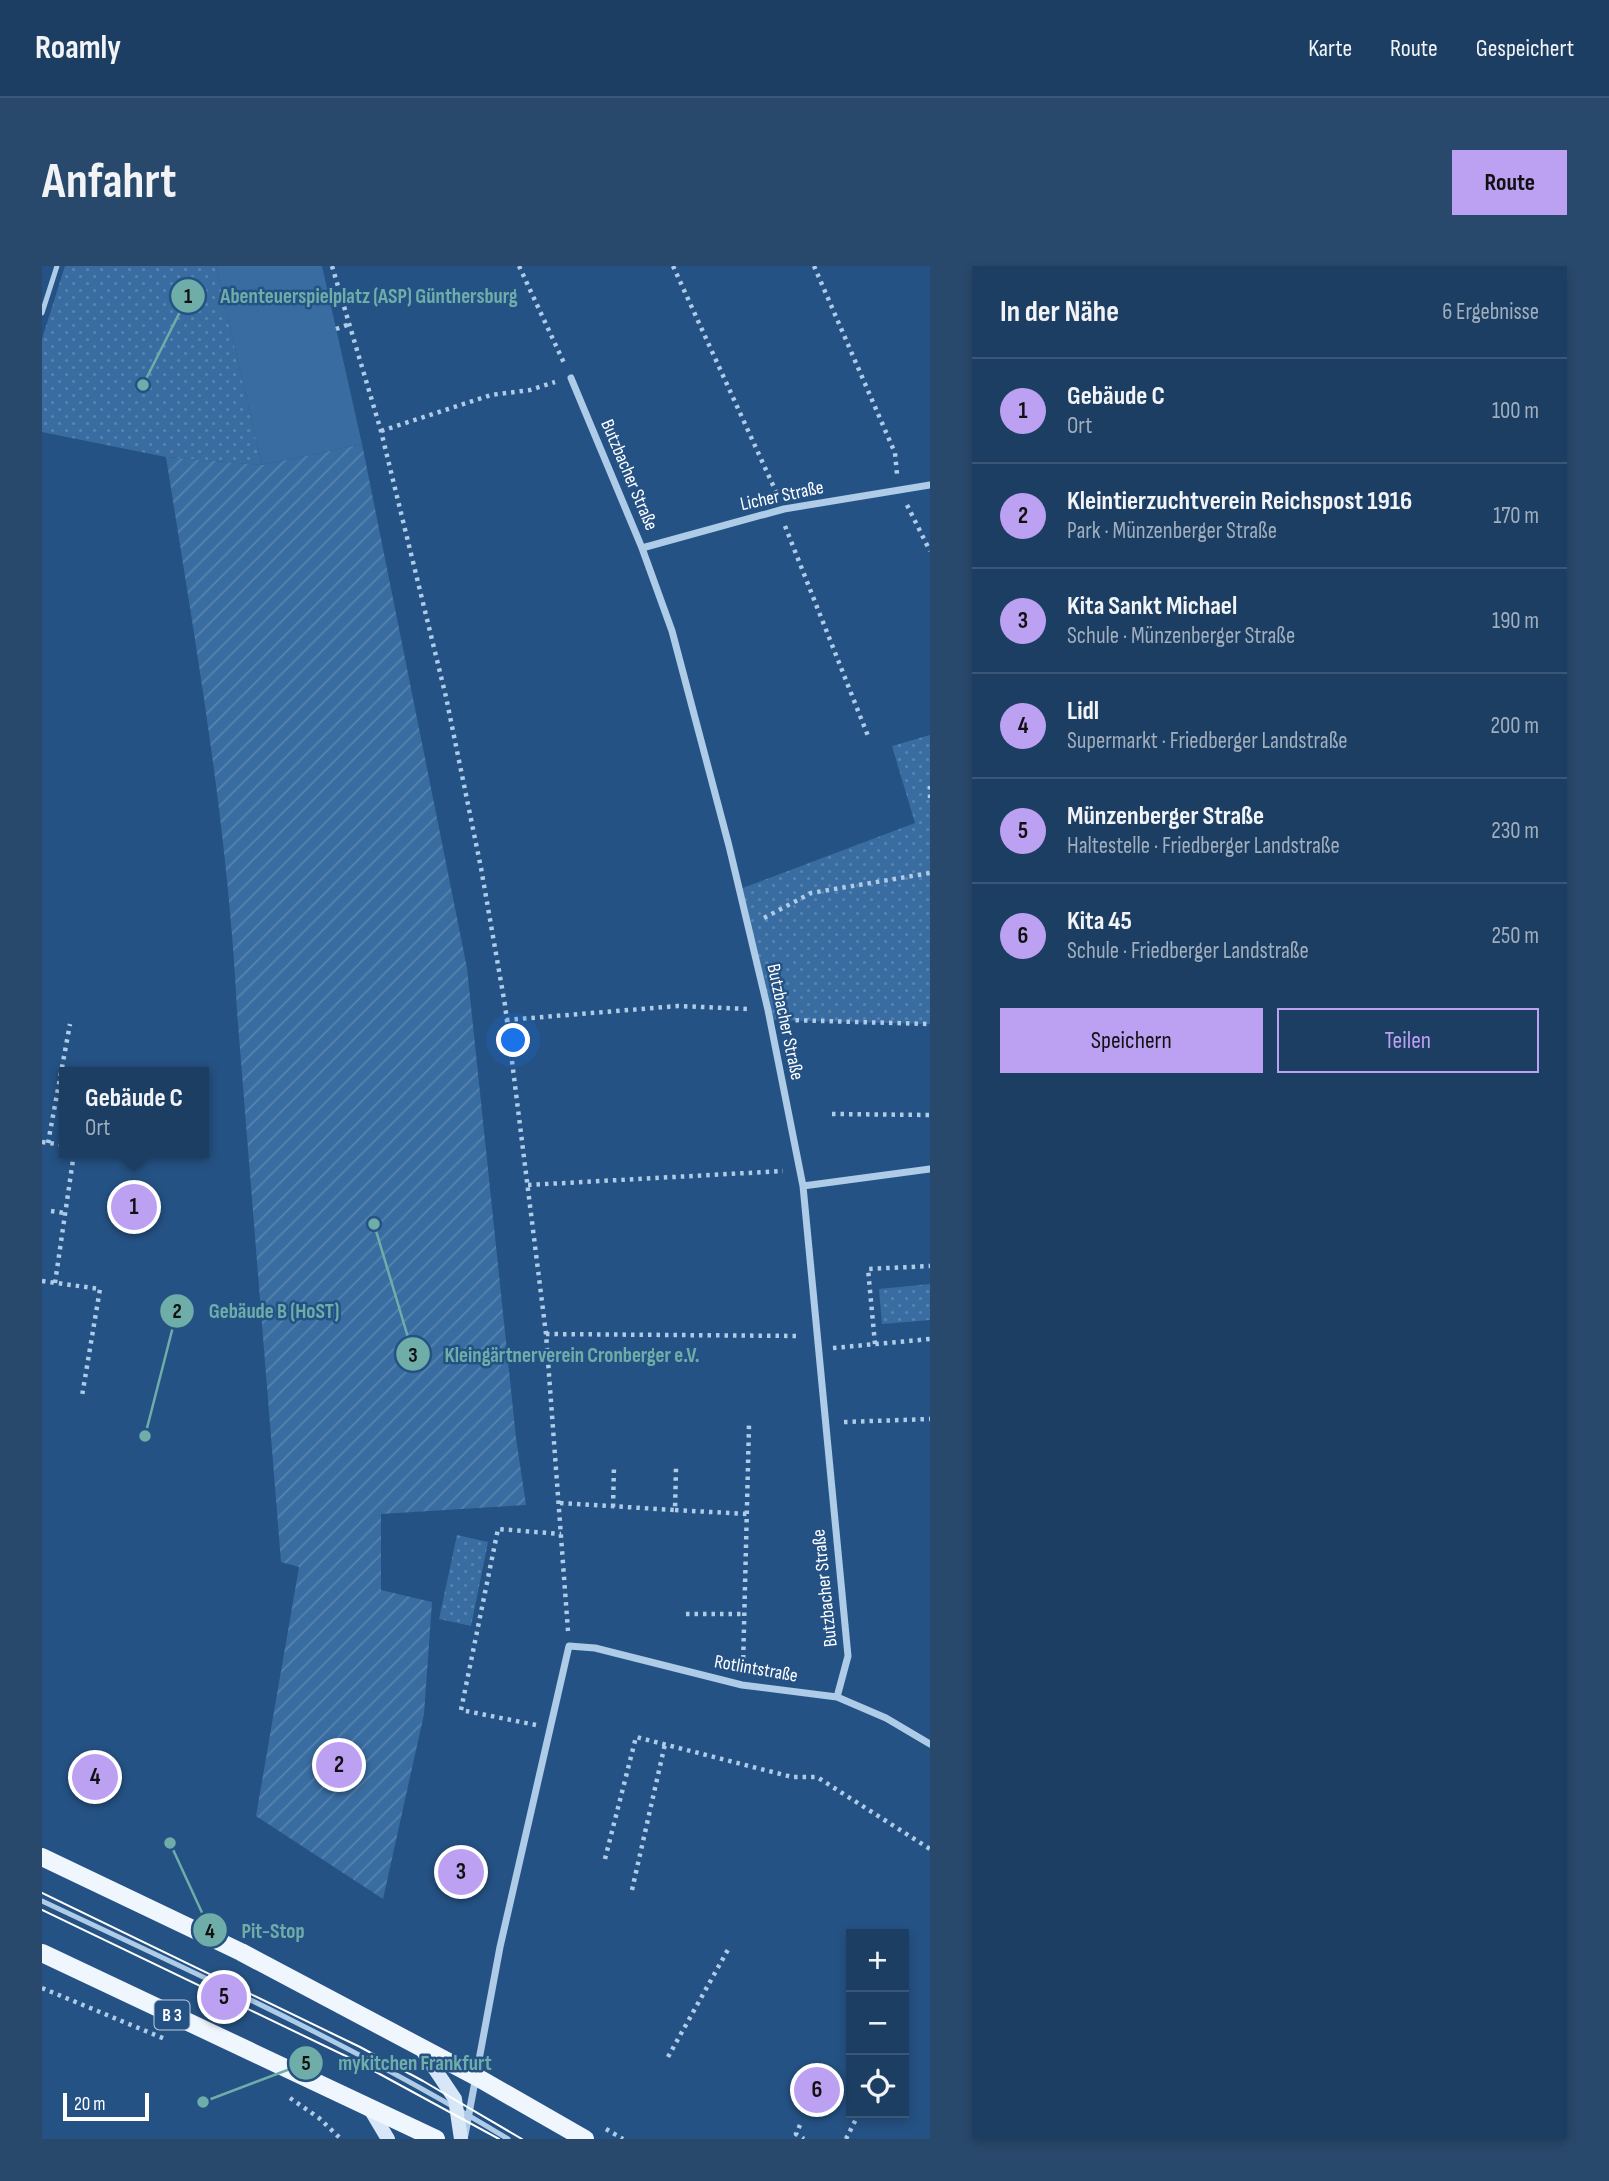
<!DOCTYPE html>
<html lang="de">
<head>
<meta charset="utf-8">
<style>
	:root { --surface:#1c3e63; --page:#29496c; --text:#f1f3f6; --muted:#a0aebe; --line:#3a5778; --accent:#bca0f2 }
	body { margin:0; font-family:"Sofia Sans Condensed",sans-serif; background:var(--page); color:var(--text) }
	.controls { position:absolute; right:21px; bottom:21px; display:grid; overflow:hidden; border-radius:0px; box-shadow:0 4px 10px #0003 }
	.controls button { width:63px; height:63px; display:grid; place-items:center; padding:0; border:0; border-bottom:2px solid var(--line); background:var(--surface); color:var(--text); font:35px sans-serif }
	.scale { position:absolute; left:21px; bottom:18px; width:86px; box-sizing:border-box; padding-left:7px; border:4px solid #fff; border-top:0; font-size:19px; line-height:24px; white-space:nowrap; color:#fff; -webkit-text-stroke:5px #255284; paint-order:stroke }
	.you { position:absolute; left:472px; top:775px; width:24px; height:24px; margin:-18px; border:5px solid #fff; border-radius:50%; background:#1a73e8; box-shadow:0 0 0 10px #1a73e833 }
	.badge { display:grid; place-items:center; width:46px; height:46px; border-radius:50%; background:var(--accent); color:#111; font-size:23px; font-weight:700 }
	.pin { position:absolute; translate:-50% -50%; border:4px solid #fff; box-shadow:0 2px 7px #0006 }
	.popup { position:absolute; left:17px; top:801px; width:150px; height:91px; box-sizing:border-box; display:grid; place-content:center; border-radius:0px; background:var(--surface); filter:drop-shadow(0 2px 5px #0005); font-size:23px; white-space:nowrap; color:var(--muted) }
	.popup b { font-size:26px; color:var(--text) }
	.popup::after { content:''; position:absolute; left:50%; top:100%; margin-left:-14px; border:14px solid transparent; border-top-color:var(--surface) }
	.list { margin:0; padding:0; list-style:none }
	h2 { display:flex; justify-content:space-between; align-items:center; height:91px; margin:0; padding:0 28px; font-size:30px }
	h2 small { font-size:23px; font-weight:400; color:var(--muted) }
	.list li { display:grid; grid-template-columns:46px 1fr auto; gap:21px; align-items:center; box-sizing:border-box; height:105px; padding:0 28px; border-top:2px solid var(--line) }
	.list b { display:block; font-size:26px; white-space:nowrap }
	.list p { margin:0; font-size:23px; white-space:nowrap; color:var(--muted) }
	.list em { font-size:23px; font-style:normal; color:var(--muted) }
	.actions { display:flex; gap:14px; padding:21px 28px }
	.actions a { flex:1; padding:16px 0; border:2px solid var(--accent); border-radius:0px; text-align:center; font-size:24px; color:var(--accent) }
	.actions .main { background:var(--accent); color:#111 }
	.icon { flex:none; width:38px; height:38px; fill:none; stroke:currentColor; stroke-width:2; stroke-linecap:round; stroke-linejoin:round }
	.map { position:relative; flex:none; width:888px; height:1873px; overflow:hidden; border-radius:0px }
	header { display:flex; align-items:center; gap:42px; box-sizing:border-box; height:98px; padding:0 35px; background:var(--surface); border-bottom:2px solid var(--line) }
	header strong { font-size:33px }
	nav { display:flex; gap:38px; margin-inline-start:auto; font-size:24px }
	.intro { display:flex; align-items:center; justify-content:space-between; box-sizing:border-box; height:168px; padding:0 42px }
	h1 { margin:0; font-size:49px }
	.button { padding:18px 32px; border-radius:0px; background:var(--accent); color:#111; font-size:24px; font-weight:700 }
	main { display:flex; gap:42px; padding:0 42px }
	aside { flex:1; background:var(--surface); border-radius:0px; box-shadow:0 4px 10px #0003 }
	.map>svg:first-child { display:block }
</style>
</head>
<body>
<header>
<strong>Roamly</strong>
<nav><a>Karte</a><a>Route</a><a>Gespeichert</a></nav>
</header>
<div class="intro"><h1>Anfahrt</h1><a class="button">Route</a></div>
<main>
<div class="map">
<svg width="888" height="1873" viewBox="0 0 888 1873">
	<defs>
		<pattern id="park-dots" width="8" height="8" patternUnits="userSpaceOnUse" patternTransform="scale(1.75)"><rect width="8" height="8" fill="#396da1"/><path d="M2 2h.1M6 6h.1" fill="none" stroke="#5783af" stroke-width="1.8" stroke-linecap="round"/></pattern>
		<pattern id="garden-furrows" width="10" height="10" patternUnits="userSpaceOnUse" patternTransform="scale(1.75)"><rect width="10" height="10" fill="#396da1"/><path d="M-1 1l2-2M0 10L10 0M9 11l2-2" fill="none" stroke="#5783af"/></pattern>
	</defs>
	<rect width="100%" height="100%" fill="#255284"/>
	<path fill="url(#park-dots)" d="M 23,0 L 174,0 L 220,199 L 124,191 L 0,166 L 0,73 Z
		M 888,469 L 888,758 L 728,754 L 698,623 L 873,557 L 850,480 Z
		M 888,1018 L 888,1054 L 840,1058 L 837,1023 Z
		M 415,1269 L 446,1276 L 429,1360 L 397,1353 Z"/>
	<path fill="url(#garden-furrows)" d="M 320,178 L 425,702 L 474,1172 L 484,1239 L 339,1248 L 339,1324 L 390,1336 L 382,1448 L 341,1633 L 214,1550 L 257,1301 L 239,1296 L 195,745 C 186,559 153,375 124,191 L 220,199 Z"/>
	<path fill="#396da1" d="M 174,0 L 280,0 L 320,178 L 220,199 Z"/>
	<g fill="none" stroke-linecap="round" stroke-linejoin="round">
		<path stroke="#aecbe8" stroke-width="4.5" stroke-dasharray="3.5 5" stroke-linecap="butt" d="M 290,0 L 339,165 L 404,431 L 439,602 L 463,739 L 504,1068 L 526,1365
			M 477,0 L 522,97
			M 631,0 L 735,228
			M 772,0 L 853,187 L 855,208
			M 294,63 L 308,58
			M 339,165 L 449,129 L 488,124 L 513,116
			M 865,239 L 888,285
			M 743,260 L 826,470
			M 888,520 L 888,532
			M 722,652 L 769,627 L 888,607
			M 464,754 L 636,740 L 707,743
			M 745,754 L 888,758
			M 790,848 L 888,849
			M 0,876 L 22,879
			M 6,877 L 28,758
			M 486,919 L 741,905
			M 9,945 L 23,947
			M 0,1015 L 58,1023 L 40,1130
			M 13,1017 L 32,887
			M 504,1068 L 758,1070
			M 833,1078 L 826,1003 L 888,1000
			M 791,1082 L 888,1073
			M 802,1156 L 888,1153
			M 518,1237 L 633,1244 L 634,1202
			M 571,1241 L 572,1200
			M 633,1244 L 705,1248
			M 644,1348 L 703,1348
			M 701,1401 L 707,1159
			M 494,1459 L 419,1444 L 456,1263 L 519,1268
			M 563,1593 L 594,1471 L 750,1511 L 775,1511 L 888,1583
			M 590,1624 L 623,1478
			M 0,1722 L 123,1773
			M 626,1791 L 688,1680
			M 248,1832 L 277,1852 L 299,1873
			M 758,1859 L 754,1868 L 762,1873
			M 564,1863 L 581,1873
			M 804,1873 L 817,1847"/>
		<path stroke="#aecbe8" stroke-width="5" d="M 0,47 L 15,0
			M 0,1635 C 158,1709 317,1782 466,1873"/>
		<path stroke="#aecbe8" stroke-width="7" d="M 529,112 L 600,282 L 630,365 L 687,580 L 726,744 L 761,920 L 806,1390 L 795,1431
			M 600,282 L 742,243 L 888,219
			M 761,920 L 888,903
			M 423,1869 L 458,1681 L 527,1380 L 553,1382 L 700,1419 L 795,1431 L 844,1452 L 888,1478"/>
		<path stroke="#d8e7f7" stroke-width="14" d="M 378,1781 L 413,1833 L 419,1873
			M 328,1843 L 346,1873"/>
		<path stroke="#f0f6fe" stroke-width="18" d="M 0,1591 L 199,1686 L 433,1810 L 543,1873
			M 0,1687 L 394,1873"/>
		<path stroke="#fff" stroke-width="2" d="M 0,1627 L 318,1781 L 381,1815 L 480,1873
			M 0,1644 L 312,1794 L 457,1873"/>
	</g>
	<g text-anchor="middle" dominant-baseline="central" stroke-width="5" stroke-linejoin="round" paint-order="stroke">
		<rect fill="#255284" stroke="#becbda" stroke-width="2" x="112.5" y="1734.5" width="35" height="29" rx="5"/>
		<g font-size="18" font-weight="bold" fill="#fff">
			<text x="130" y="1749">B 3</text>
		</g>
		<g font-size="19" fill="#fff" stroke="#255284">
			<text transform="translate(587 209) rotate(67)">Butzbacher Straße</text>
			<text transform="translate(740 230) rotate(-12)">Licher Straße</text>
			<text transform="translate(743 756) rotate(78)">Butzbacher Straße</text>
			<text transform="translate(783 1322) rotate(-96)">Butzbacher Straße</text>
			<text transform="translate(714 1403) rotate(10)">Rotlintstraße</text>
		</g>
	</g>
	<path fill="none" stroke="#6fada8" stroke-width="2.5" d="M101 119L146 30M103 1170L135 1045M332 958L371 1088M128 1577L168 1664M161 1836L264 1797"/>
	<g fill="#6fada8" stroke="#255284" stroke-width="2.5">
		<circle cx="101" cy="119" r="7"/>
		<circle cx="103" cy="1170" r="7"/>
		<circle cx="332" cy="958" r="7"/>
		<circle cx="128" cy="1577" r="7"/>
		<circle cx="161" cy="1836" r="7"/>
		<circle cx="146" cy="30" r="18"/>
		<circle cx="135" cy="1045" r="18"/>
		<circle cx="371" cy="1088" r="18"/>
		<circle cx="168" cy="1664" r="18"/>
		<circle cx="264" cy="1797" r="18"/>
	</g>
	<g font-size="21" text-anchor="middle" font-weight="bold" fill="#111">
		<text x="146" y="37">1</text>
		<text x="135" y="1052">2</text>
		<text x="371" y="1096">3</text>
		<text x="168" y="1672">4</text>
		<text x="264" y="1804">5</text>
	</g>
	<g font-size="21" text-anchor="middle" font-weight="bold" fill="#6fada8" stroke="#255284" stroke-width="5" stroke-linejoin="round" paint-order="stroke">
		<text x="327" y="37">Abenteuerspielplatz (ASP) Günthersburg</text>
		<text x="232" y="1052">Gebäude B (HoST)</text>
		<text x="530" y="1096">Kleingärtnerverein Cronberger e.V.</text>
		<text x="231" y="1672">Pit-Stop</text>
		<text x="373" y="1804">mykitchen Frankfurt</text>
	</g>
</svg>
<div class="controls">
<button>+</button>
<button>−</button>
<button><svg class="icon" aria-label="locate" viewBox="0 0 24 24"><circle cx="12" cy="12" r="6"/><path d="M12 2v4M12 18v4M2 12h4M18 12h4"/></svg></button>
</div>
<div class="scale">20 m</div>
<div class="you"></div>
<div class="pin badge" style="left:92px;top:941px">1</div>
<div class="popup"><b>Gebäude C</b>Ort</div>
<div class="pin badge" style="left:297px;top:1499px">2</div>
<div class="pin badge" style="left:419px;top:1606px">3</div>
<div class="pin badge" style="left:53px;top:1511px">4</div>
<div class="pin badge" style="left:182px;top:1731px">5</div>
<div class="pin badge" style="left:775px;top:1824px">6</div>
</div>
<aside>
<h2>In der Nähe<small>6 Ergebnisse</small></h2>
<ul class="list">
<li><span class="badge">1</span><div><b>Gebäude C</b><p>Ort</p></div><em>100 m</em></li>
<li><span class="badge">2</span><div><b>Kleintierzuchtverein Reichspost 1916</b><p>Park · Münzenberger Straße</p></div><em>170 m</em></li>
<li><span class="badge">3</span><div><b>Kita Sankt Michael</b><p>Schule · Münzenberger Straße</p></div><em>190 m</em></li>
<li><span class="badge">4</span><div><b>Lidl</b><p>Supermarkt · Friedberger Landstraße</p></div><em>200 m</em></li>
<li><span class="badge">5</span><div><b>Münzenberger Straße</b><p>Haltestelle · Friedberger Landstraße</p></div><em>230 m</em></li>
<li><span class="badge">6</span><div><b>Kita 45</b><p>Schule · Friedberger Landstraße</p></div><em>250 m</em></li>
</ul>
<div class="actions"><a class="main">Speichern</a><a>Teilen</a></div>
</aside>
</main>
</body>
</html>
